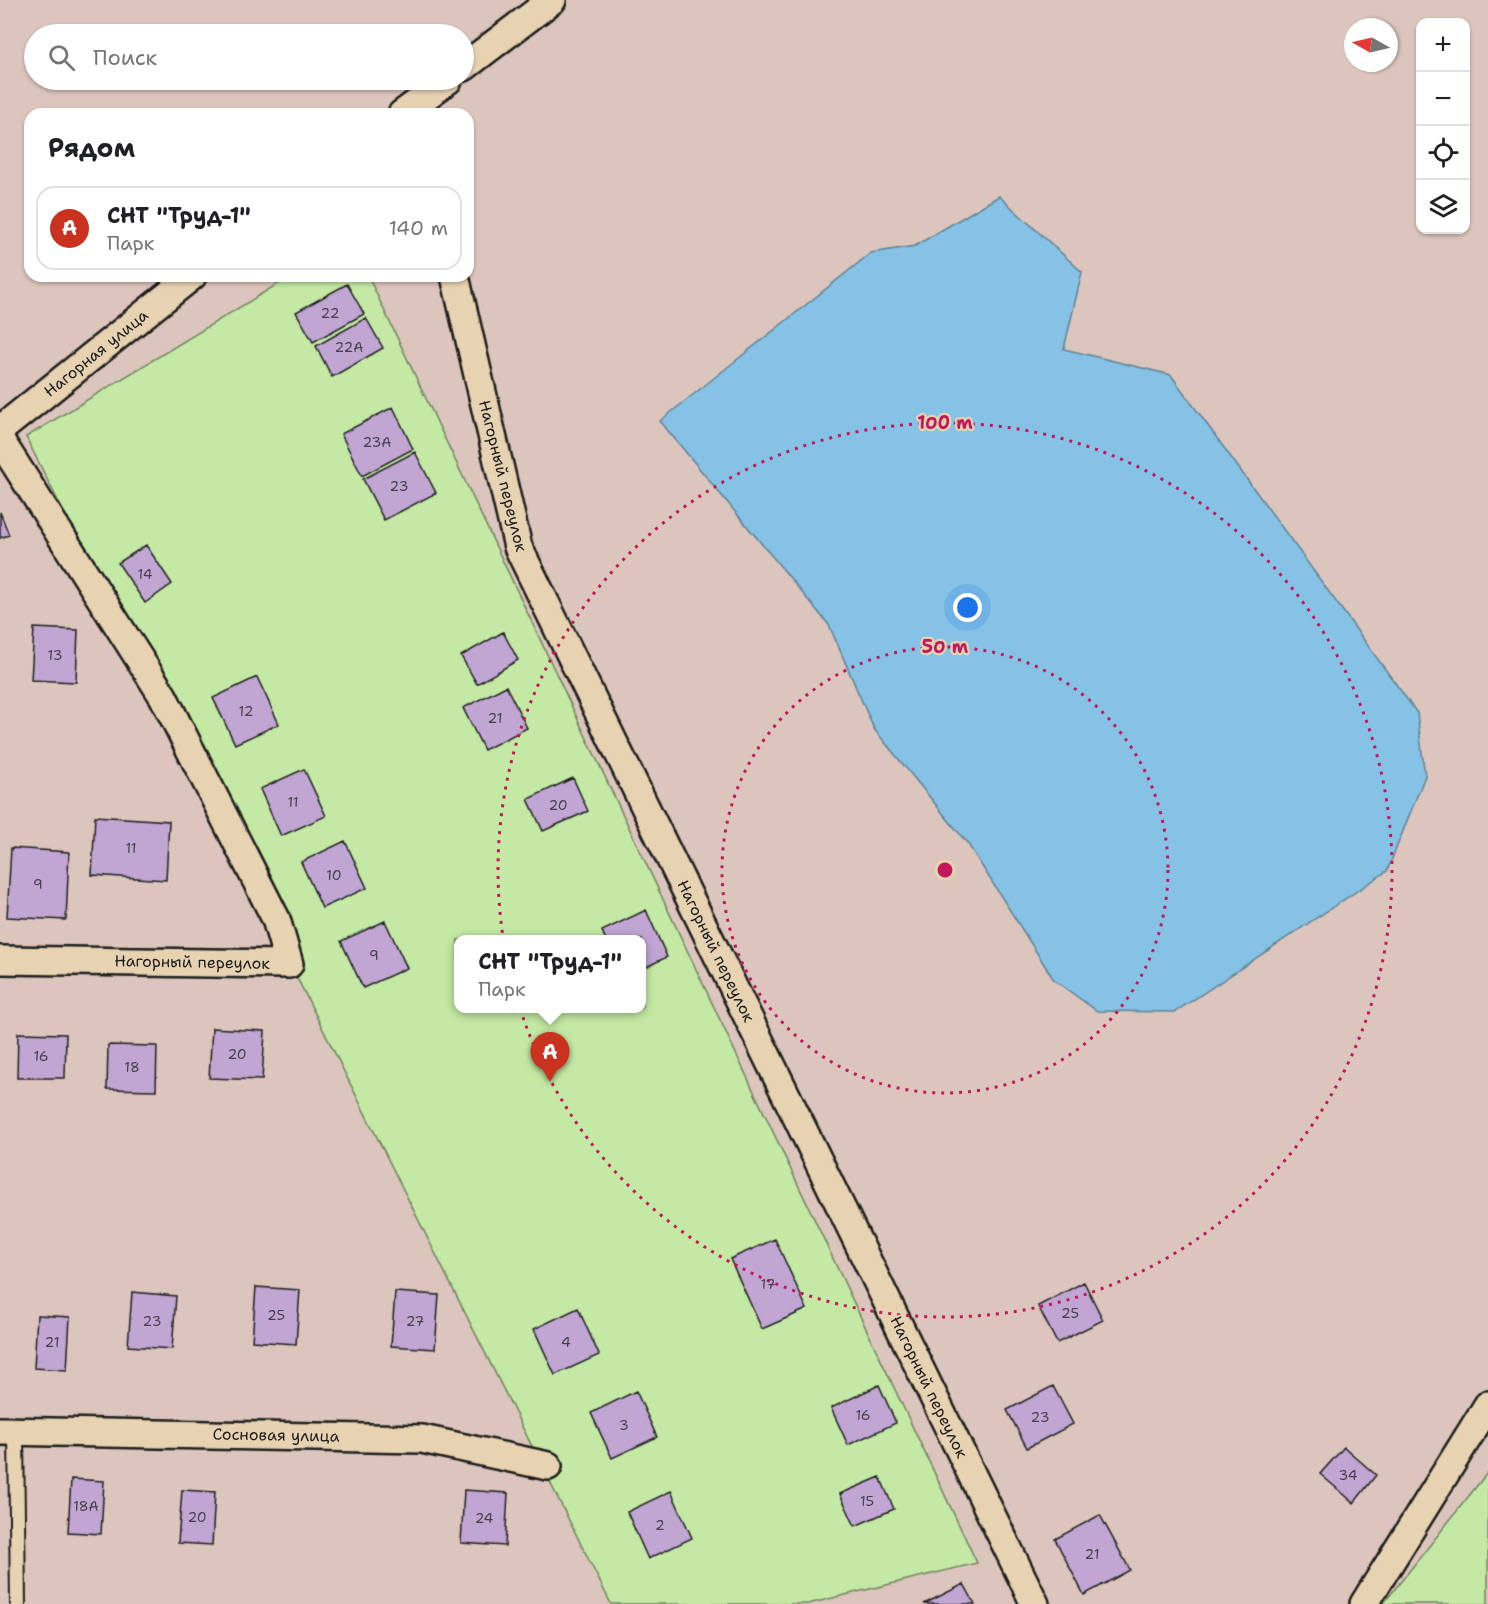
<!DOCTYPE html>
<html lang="ru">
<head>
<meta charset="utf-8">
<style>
	:root { --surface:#fff; --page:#f2f2f2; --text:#202124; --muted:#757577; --line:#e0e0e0; --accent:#c8321e }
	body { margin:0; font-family:"Shantell Sans",sans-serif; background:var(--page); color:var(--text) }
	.controls { position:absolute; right:18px; top:18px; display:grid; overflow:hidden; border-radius:12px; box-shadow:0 2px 4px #0004 }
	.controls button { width:54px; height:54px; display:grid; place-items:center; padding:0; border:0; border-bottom:2px solid var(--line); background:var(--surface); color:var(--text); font:30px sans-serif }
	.compass { position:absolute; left:1344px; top:18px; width:54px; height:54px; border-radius:50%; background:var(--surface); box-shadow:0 2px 4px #0004; rotate:278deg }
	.you { position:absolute; left:968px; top:608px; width:21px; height:21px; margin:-15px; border:4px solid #fff; border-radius:50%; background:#1a73e8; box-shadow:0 0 0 9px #1a73e833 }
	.badge { display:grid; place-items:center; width:39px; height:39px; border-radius:50%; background:var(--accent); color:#fff; font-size:20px; font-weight:700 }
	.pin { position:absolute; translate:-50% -50px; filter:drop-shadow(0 2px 3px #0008) }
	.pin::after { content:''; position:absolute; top:32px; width:21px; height:18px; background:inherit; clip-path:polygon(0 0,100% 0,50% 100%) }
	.popup { position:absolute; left:454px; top:935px; width:192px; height:78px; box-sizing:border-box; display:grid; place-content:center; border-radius:12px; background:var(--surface); filter:drop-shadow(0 2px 4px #0005); font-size:20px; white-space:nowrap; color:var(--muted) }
	.popup b { font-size:22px; color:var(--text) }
	.popup::after { content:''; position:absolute; left:50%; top:100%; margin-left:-12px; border:12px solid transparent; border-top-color:var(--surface) }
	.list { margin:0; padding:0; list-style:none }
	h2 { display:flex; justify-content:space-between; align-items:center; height:78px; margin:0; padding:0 24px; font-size:26px }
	h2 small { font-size:20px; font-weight:400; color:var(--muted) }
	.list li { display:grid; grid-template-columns:39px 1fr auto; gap:18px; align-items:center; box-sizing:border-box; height:84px; margin:0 12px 12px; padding:0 12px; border:2px solid var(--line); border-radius:18px }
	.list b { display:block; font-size:22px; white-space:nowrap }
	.list p { margin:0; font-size:20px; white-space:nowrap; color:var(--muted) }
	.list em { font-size:20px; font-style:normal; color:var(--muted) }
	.icon { flex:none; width:33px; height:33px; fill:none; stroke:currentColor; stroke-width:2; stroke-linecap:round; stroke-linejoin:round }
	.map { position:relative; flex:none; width:1488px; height:1604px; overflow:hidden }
	.search { position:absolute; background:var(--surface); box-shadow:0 2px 4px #0004; left:24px; top:24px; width:450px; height:66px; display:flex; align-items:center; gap:15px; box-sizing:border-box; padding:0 21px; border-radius:33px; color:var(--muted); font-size:22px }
	.panel { position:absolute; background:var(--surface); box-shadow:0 2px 4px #0004; left:24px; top:108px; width:450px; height:174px; border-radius:18px }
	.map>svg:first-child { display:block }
</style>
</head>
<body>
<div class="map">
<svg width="1488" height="1604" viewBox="0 0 1488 1604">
	<rect width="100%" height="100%" fill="#dcc5bc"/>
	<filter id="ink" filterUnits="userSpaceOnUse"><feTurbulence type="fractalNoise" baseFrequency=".0167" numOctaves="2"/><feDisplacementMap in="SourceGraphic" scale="12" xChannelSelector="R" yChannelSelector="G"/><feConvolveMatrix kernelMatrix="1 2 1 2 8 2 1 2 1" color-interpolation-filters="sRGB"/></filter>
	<g filter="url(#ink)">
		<path fill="#c3e9a4" stroke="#708260" stroke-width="1.5" fill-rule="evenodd" d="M 291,276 L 368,276 L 977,1563 L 808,1604 L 611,1604 L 26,437 ZM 458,940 L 642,940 L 642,1008 L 458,1008 Z
			M 1488,1472 L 1488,1604 L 1383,1604 Z"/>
		<path fill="#86c2e5" stroke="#5c8095" stroke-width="1.5" d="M 999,196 L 1082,272 L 1064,349 L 1171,375 L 1417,713 L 1425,776 L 1387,871 L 1175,1012 L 1097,1011 L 1054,980 L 968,844 L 874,729 L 829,625 L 660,421 L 871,253 L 915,246 Z"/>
		<path fill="#c1a6d4" stroke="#1c1c1c" stroke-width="1.5" d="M 347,284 L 364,314 L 313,342 L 296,312 Z
			M 366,318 L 383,348 L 332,377 L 316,346 Z
			M 393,407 L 413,449 L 362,476 L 341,434 Z
			M 415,452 L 436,493 L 384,520 L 363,479 Z
			M 0,512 L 9,535 L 0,538 Z
			M 146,545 L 172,584 L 145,603 L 118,563 Z
			M 34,628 L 78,630 L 76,682 L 31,680 Z
			M 503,632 L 518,660 L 477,684 L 461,656 Z
			M 257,677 L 279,724 L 235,744 L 213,698 Z
			M 506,686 L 527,728 L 484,750 L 463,708 Z
			M 304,769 L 326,816 L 281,836 L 260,789 Z
			M 573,778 L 588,811 L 543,831 L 528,799 Z
			M 95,816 L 169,821 L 166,880 L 92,875 Z
			M 345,841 L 367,888 L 322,908 L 301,862 Z
			M 11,848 L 69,852 L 66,920 L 7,917 Z
			M 646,910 L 667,957 L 642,969 L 642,940 L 606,940 L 602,931 Z
			M 385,921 L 407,968 L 363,988 L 341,941 Z
			M 212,1028 L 265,1031 L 262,1080 L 209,1078 Z
			M 18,1033 L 66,1034 L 65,1078 L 17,1078 Z
			M 108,1045 L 157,1046 L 156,1090 L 107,1089 Z
			M 775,1239 L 807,1309 L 762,1329 L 730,1259 Z
			M 1084,1282 L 1103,1320 L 1057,1343 L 1038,1306 Z
			M 256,1287 L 300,1290 L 296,1344 L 252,1341 Z
			M 132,1292 L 176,1296 L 172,1349 L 128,1346 Z
			M 395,1292 L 439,1295 L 435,1349 L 391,1346 Z
			M 578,1308 L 599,1355 L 555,1375 L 534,1329 Z
			M 37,1315 L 70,1317 L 67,1370 L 34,1368 Z
			M 879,1385 L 896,1423 L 848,1445 L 831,1408 Z
			M 1053,1386 L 1073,1424 L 1027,1448 L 1007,1410 Z
			M 636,1391 L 657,1437 L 612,1458 L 591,1413 Z
			M 1344,1447 L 1376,1475 L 1354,1503 L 1320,1474 Z
			M 880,1477 L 894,1509 L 855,1526 L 840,1494 Z
			M 71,1479 L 104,1481 L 101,1534 L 68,1532 Z
			M 182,1490 L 215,1492 L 212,1545 L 178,1543 Z
			M 464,1490 L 508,1493 L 505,1546 L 461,1543 Z
			M 671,1491 L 692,1538 L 648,1559 L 627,1512 Z
			M 1100,1515 L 1130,1570 L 1084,1595 L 1055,1539 Z
			M 964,1584 L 975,1604 L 924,1604 Z"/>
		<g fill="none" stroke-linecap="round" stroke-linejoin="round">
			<defs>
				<path id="lane" d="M 16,1432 L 18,1604"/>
				<path id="street" d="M 464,67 L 552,0
					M 402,114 L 448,80
					M 455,276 L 518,547 L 1035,1604
					M 0,430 L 192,276
					M 0,440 L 163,696 L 276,919 L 289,964 L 0,960
					M 0,1431 L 422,1439 L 548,1466
					M 1364,1604 L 1488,1405"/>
			</defs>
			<use href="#lane" stroke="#1c1c1c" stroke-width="18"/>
			<use href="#street" stroke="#1c1c1c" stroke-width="32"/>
			<use href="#lane" stroke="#e7d2b1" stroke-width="14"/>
			<use href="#street" stroke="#e7d2b1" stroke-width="27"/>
		</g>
	</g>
	<g fill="none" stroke="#c2185b" stroke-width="3" stroke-dasharray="3 6">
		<circle cx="945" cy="870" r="223"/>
		<circle cx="945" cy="870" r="447"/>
	</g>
	<g text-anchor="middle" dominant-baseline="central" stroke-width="4.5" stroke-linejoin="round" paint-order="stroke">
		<g font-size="14" fill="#453e4a">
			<text x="330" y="313">22</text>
			<text x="349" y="347">22А</text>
			<text x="377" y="442">23А</text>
			<text x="399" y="486">23</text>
			<text x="145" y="574">14</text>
			<text x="55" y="655">13</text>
			<text x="246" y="711">12</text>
			<text x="495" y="718">21</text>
			<text x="293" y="802">11</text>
			<text x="558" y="805">20</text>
			<text x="131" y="848">11</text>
			<text x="334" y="875">10</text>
			<text x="38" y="884">9</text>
			<text x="374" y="955">9</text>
			<text x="237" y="1054">20</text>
			<text x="41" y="1056">16</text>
			<text x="132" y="1067">18</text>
			<text x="768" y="1284">17</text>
			<text x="1070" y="1313">25</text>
			<text x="276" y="1315">25</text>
			<text x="152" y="1321">23</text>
			<text x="415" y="1321">27</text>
			<text x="52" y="1342">21</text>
			<text x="566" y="1342">4</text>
			<text x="863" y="1415">16</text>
			<text x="1040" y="1417">23</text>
			<text x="624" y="1425">3</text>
			<text x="1348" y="1475">34</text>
			<text x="867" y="1501">15</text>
			<text x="86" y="1506">18А</text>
			<text x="197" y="1517">20</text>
			<text x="484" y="1518">24</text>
			<text x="660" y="1525">2</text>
			<text x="1092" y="1554">21</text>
		</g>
		<g font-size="16" fill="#1c1c1c" stroke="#e7d2b1">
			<text transform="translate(96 353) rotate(-39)">Нагорная улица</text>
			<text transform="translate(503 476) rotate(76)">Нагорный переулок</text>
			<text transform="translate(716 951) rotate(64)">Нагорный переулок</text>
			<text transform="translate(192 962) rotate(1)">Нагорный переулок</text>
			<text transform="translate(929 1387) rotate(64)">Нагорный переулок</text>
			<text transform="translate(276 1435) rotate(1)">Сосновая улица</text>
		</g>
	</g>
	<circle cx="945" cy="870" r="9" fill="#c2185b" stroke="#e7d2b1" stroke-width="3"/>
	<g font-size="18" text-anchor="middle" font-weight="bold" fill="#c2185b" stroke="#e7d2b1" stroke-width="4.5" stroke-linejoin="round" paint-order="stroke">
		<text x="945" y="429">100 m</text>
		<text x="945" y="653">50 m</text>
	</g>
</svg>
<div class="controls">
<button>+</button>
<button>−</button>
<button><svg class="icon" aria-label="locate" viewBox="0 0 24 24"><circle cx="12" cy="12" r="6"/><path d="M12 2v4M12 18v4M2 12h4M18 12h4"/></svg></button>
<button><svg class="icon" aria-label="layers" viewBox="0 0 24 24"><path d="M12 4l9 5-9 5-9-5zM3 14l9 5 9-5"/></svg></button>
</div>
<svg class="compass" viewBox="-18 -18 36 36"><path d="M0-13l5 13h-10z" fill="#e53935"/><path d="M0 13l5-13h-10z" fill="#757577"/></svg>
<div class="you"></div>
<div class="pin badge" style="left:550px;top:1082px">A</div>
<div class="popup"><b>СНТ &quot;Труд-1&quot;</b>Парк</div>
<div class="search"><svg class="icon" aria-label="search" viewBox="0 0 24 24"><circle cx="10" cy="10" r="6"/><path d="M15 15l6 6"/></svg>Поиск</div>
<section class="panel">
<h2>Рядом<small></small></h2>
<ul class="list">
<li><span class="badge">A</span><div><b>СНТ &quot;Труд-1&quot;</b><p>Парк</p></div><em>140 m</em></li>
</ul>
</section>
</div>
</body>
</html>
